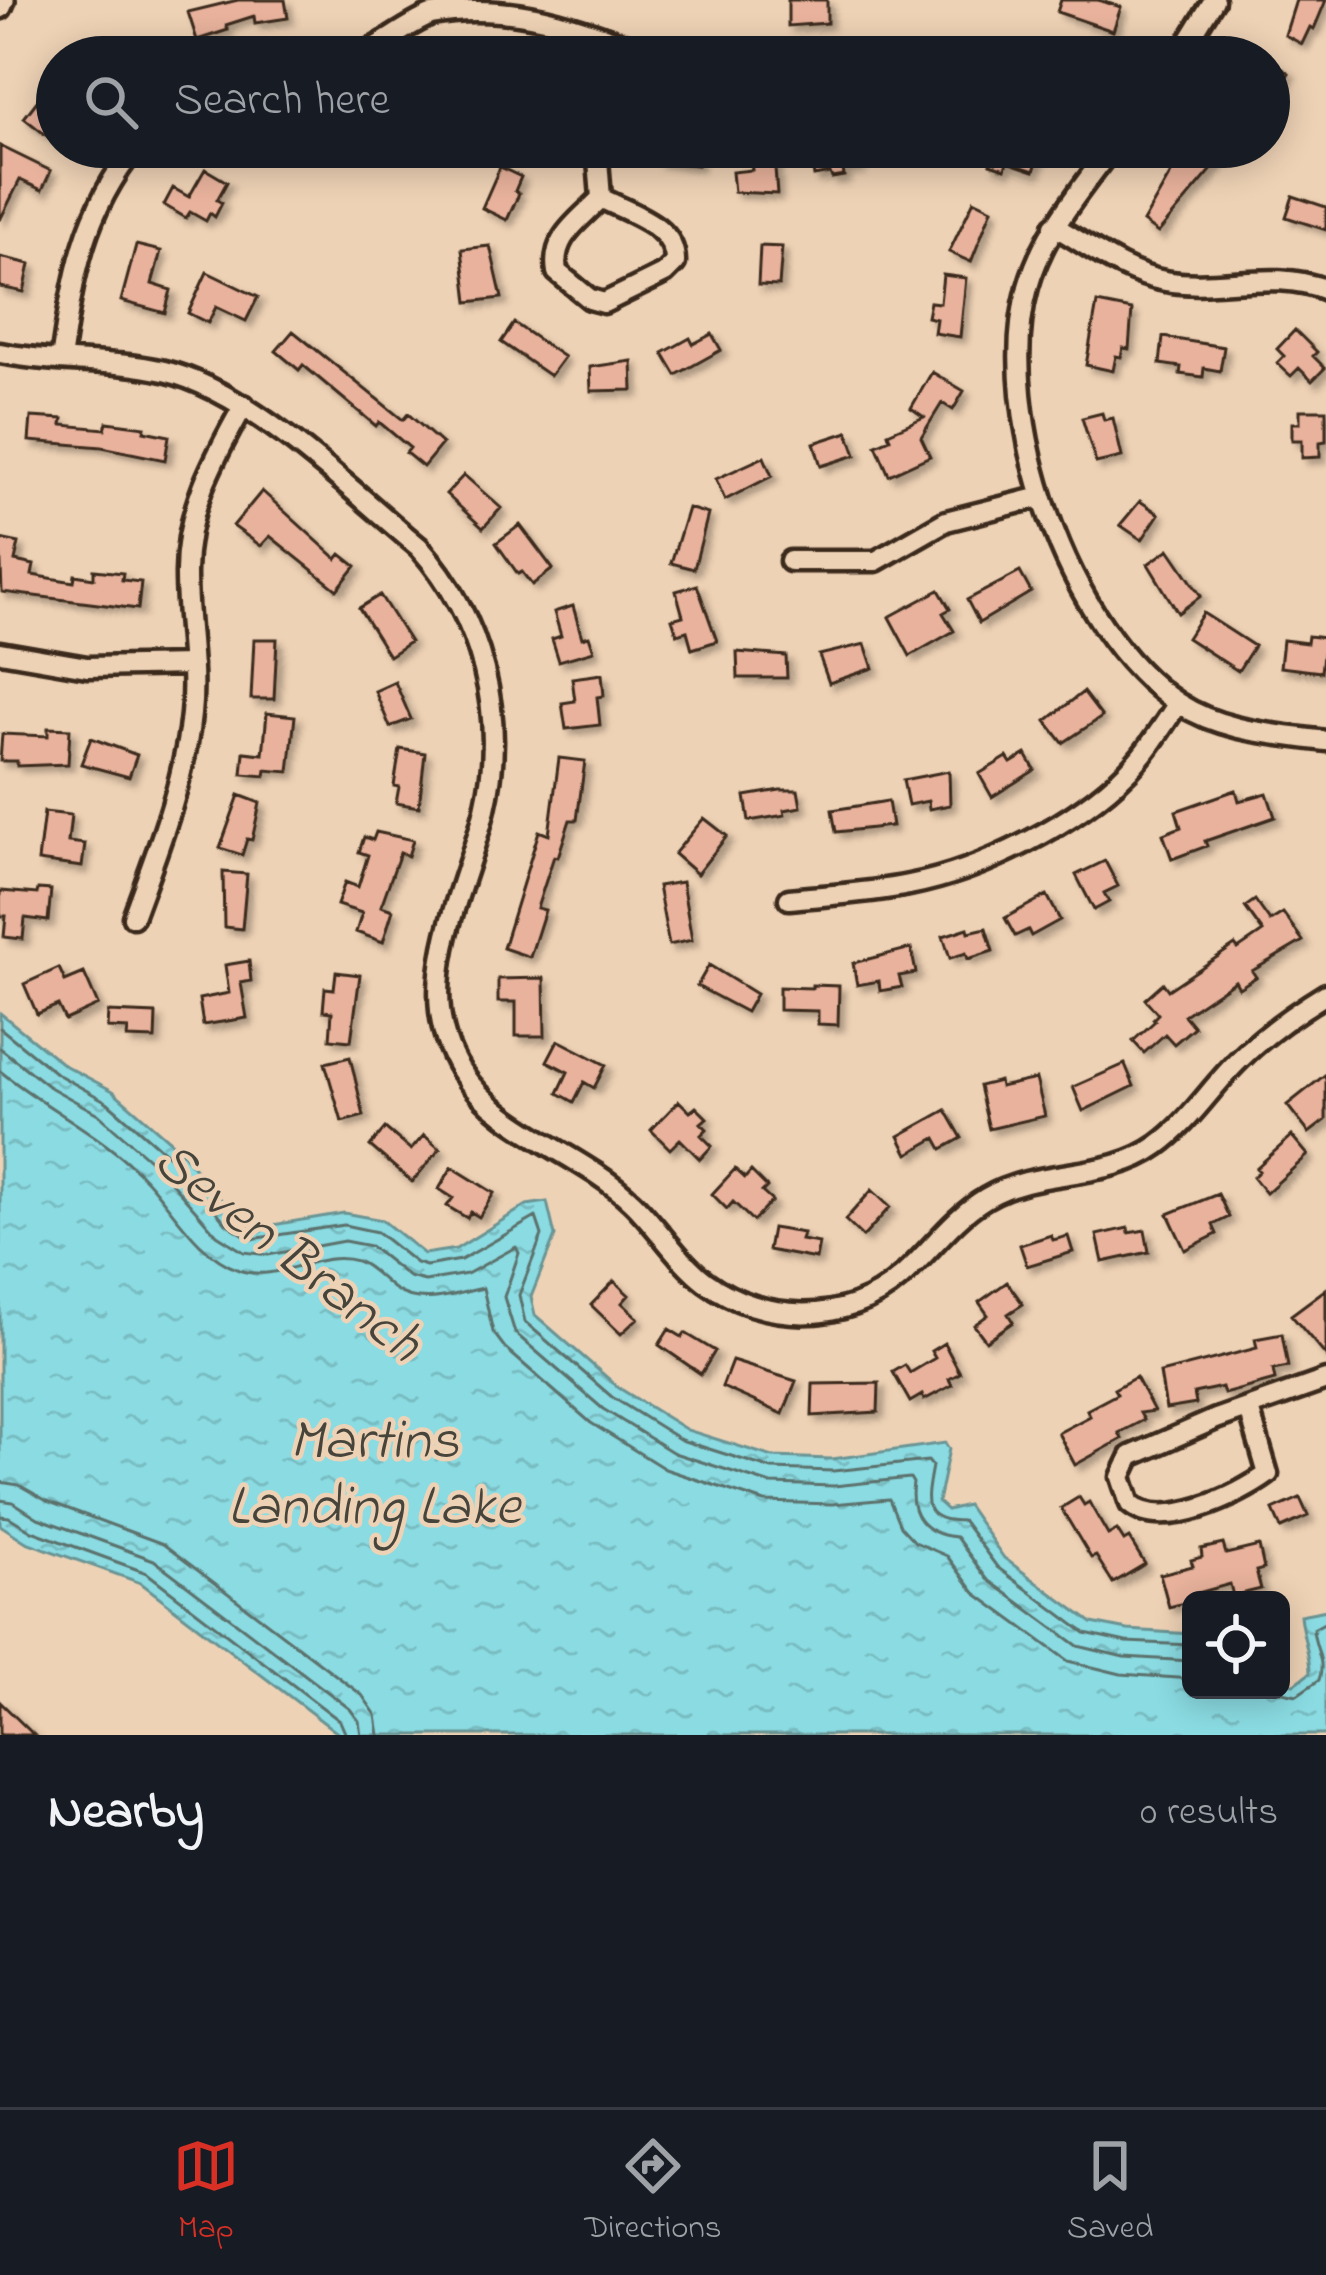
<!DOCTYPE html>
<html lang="en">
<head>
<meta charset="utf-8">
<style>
	:root { --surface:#171b24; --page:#20242c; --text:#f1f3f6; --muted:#9ea1a6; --line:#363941; --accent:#d93025 }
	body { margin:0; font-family:"Indie Flower",sans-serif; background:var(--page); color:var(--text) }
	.controls { position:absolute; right:36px; bottom:36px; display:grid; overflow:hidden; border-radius:18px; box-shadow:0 6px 30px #0003 }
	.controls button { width:108px; height:108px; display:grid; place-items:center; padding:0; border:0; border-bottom:3px solid var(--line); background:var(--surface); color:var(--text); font:60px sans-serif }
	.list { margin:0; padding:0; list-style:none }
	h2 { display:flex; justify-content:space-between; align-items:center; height:156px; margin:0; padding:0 48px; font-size:51px }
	h2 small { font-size:39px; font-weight:400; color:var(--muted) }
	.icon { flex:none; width:66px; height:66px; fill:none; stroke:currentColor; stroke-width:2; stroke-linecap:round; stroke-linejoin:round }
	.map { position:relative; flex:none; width:1326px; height:1735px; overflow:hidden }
	.search { position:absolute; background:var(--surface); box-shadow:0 6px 30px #0003; left:36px; right:36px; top:36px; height:132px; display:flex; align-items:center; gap:30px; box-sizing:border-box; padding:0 42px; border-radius:66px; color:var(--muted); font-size:45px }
	.sheet { height:372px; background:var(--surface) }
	nav { display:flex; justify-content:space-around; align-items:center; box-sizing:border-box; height:168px; border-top:3px solid var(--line); background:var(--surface); font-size:33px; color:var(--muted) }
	nav a { display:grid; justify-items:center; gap:6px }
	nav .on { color:var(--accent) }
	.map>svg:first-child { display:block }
</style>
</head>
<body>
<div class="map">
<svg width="1326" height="1735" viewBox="0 0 1326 1735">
	<defs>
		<pattern id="water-ripples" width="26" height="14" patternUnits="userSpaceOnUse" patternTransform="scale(3)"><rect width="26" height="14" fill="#8adbe2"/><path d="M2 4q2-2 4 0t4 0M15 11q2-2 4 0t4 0" fill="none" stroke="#78bcc1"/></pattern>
		<filter id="shadow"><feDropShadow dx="5.5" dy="5.5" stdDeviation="3" flood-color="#0004"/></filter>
	</defs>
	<rect width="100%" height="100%" fill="#eed2b5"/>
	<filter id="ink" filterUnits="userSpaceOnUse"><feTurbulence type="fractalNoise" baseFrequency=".00833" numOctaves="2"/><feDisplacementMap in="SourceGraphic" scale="24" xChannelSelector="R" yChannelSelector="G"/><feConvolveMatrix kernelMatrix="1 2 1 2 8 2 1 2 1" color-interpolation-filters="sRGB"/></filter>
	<g filter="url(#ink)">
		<path fill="url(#water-ripples)" stroke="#6a9494" stroke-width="3" d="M 0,1013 L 64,1065 L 113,1091 L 177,1147 L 234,1215 L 255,1228 L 344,1213 L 382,1220 L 424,1254 L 456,1249 L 527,1205 L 547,1202 L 555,1236 L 531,1297 L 535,1315 L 619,1388 L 687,1430 L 773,1457 L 832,1459 L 945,1443 L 949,1449 L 938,1502 L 947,1510 L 967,1505 L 1004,1558 L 1092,1623 L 1128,1630 L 1191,1634 L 1191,1690 L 1281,1690 L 1281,1683 L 1295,1684 L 1310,1673 C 1310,1653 1302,1636 1300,1615 L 1326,1610 L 1326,1735 L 340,1735 L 141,1583 L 26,1542 L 0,1525 Z"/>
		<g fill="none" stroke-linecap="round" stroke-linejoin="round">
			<path stroke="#5b716c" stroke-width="3" d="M 0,1028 L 57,1074 L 107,1102 L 169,1156 L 227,1224 L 251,1239 L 344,1225 L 377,1232 L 416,1263 L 426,1266 L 461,1260 L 536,1217 L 542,1235 L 519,1295 L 525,1322 L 612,1397 L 681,1440 L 772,1469 L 833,1471 L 928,1461 L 932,1466 C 926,1501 919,1521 963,1521 L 997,1567 L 1085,1633 L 1126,1642 L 1191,1645
				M 0,1048 L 48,1086 L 98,1114 L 158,1167 L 217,1235 L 244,1252 L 268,1255 L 344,1241 L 370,1246 L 409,1277 L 425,1281 L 467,1274 L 516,1247 L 519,1253 L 504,1297 L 515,1333 L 603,1409 L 674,1453 L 771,1484 L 834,1486 L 910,1478 L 913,1483 C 908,1516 924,1534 956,1537 L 987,1579 L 1078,1646 L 1124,1657 L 1191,1661
				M 0,1071 C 48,1110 104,1135 147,1181 C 175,1212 198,1255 239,1270 C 278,1284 318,1249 357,1261 C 371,1266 382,1280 394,1289 C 421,1308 454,1294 483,1288 L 493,1332 L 505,1348 L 591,1423 L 665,1469 L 765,1502 L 832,1504 L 889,1499 L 900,1526 L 915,1542 L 947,1556 L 975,1593 L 1068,1661 L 1121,1674 L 1191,1679
				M 0,1482 L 19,1485 L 47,1501 L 163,1544 L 362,1695 L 376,1715 L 379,1735
				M 0,1500 L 13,1502 L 38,1518 L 154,1560 L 350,1709 L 359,1721 L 361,1735
				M 0,1516 L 9,1517 L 32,1531 L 147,1573 L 340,1721 L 346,1735
				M 1273,1690 L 1297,1695 L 1319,1680 C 1326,1660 1314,1648 1313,1629 L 1326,1622"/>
		</g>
		<path fill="#e8b29c" stroke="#3b2a1e" stroke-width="3" filter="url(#shadow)" d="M 238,0 L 285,0 L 288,18 L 255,23 L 254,16 L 226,25 L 228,30 L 197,40 L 188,12 Z
			M 788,0 L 827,0 L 827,23 L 788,26 Z
			M 1061,0 L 1098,0 L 1121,7 L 1113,31 L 1057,12 Z
			M 1296,0 L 1326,0 L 1314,29 L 1310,27 L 1302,44 L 1285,35 Z
			M 133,39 L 141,57 L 86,57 L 123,41 Z
			M 1269,60 L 1289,73 L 1269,105 Z
			M 57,75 L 57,144 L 24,118 Z
			M 0,146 L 51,171 L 42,190 L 20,180 L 0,220 Z
			M 658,147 L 698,147 L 697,165 L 657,161 Z
			M 809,147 L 856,147 L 860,166 L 843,169 L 844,176 L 832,178 L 830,173 L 814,176 Z
			M 996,147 L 1042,147 L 1034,171 L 1007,162 L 1005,169 L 990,164 Z
			M 1186,147 L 1231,147 L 1158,233 L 1143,222 Z
			M 774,156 L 777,194 L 734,192 L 732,172 L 752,170 L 751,157 Z
			M 500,167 L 521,177 L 515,191 L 519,194 L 507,220 L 482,208 Z
			M 205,169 L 227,182 L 217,200 L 222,203 L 215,217 L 210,213 L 206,221 L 190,212 L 186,218 L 164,205 L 173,188 L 189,197 Z
			M 1293,196 L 1326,207 L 1326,230 L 1286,217 Z
			M 974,200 L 992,209 L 971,262 L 949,252 Z
			M 136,245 L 161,251 L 152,284 L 171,290 L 165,313 L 121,301 Z
			M 490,246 L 502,298 L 468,302 L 462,249 Z
			M 760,246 L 782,247 L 779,286 L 758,285 Z
			M 0,257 L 30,264 L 24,292 L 0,287 Z
			M 207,272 L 258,297 L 246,321 L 216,307 L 208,323 L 188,313 Z
			M 943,275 L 966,278 L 960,337 L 934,333 L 936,319 L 927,317 L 930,302 L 940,303 Z
			M 1097,303 L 1132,310 L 1129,349 L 1123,348 L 1121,357 L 1116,356 L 1113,371 L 1086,365 Z
			M 514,323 L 564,357 L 550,376 L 501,342 Z
			M 1295,330 L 1317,352 L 1313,356 L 1325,368 L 1312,381 L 1299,368 L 1291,376 L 1277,363 L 1284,356 L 1277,349 Z
			M 293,331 L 403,420 L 408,414 L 442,444 L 423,467 L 406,453 L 410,448 L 379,422 L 376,426 L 303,365 L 299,370 L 276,351 Z
			M 712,334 L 721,350 L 676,375 L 663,353 L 690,338 L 693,344 Z
			M 1163,337 L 1224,347 L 1220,371 L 1204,368 L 1203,377 L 1180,374 L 1181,367 L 1160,364 Z
			M 632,361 L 633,390 L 591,391 L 590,367 Z
			M 932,372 L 964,391 L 953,410 L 942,403 L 921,437 L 930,456 L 889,475 L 876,445 L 890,439 L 888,433 L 924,417 L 911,408 Z
			M 1300,410 L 1326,410 L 1326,441 L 1320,442 L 1320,457 L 1302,458 L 1302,440 L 1292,440 L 1292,423 L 1300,423 Z
			M 1102,413 L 1104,420 L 1113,418 L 1122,457 L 1096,463 L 1082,418 Z
			M 31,417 L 63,419 L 62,425 L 105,429 L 107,422 L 145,427 L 144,431 L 169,436 L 165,460 L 102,447 L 29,441 Z
			M 848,432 L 856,455 L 821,466 L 814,443 Z
			M 764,457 L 772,476 L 725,500 L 716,479 Z
			M 464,475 L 501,508 L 483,528 L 446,494 Z
			M 262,491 L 337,559 L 341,554 L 356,566 L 337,590 L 270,536 L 261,546 L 233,526 Z
			M 1140,501 L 1159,514 L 1142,540 L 1120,525 Z
			M 688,508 L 708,514 L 694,569 L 671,563 Z
			M 520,525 L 553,569 L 532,585 L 522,572 L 518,574 L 496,543 Z
			M 0,539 L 19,543 L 15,561 L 34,565 L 32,575 L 74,582 L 75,575 L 94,578 L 94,570 L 123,573 L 122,580 L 141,582 L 138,609 L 2,592 Z
			M 1169,549 L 1201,596 L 1178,613 L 1148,564 Z
			M 1020,572 L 1031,592 L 979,623 L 967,600 Z
			M 697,585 L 717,641 L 692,649 L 687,631 L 677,634 L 672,619 L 683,616 L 676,591 Z
			M 939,590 L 950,609 L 943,613 L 954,631 L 910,656 L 889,617 Z
			M 380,595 L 410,642 L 389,656 L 359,608 Z
			M 573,606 L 582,638 L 589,636 L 594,651 L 559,661 L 552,639 L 561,636 L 554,612 Z
			M 1203,613 L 1254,646 L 1238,671 L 1187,638 Z
			M 1308,636 L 1325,638 L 1321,672 L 1280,667 L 1283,640 L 1307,643 Z
			M 254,639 L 277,639 L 274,699 L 251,699 Z
			M 865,644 L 873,668 L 829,683 L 819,655 Z
			M 737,652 L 786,656 L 787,678 L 738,678 Z
			M 602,674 L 604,696 L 597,697 L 600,725 L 566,729 L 562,703 L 575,701 L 572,678 Z
			M 395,682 L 411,719 L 390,727 L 375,691 Z
			M 1083,692 L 1102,717 L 1063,743 L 1046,721 Z
			M 267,713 L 295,716 L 289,772 L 266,770 L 265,776 L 242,774 L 244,752 L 263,754 Z
			M 48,728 L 70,729 L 68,764 L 17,766 L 17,761 L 0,761 L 2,734 L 48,736 Z
			M 91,738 L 137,755 L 129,777 L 81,764 Z
			M 400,749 L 425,753 L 419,807 L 396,803 L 399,787 L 394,786 Z
			M 1026,754 L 1035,770 L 992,797 L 979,774 L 1007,757 L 1011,763 Z
			M 559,758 L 585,761 L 577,820 L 570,820 L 558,857 L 554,856 L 537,908 L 545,910 L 530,957 L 503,948 L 539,831 L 549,835 Z
			M 949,771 L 950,805 L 929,809 L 928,801 L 908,805 L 903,780 Z
			M 780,790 L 798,790 L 801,807 L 784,810 L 785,815 L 749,821 L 745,796 Z
			M 1236,790 L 1239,801 L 1267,793 L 1275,817 L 1205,841 L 1207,846 L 1172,859 L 1163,834 L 1181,827 L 1176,811 Z
			M 239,795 L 260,803 L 252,840 L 247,839 L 242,855 L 220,848 Z
			M 888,801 L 892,826 L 836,832 L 832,810 Z
			M 44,812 L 71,815 L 68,842 L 85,844 L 82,867 L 38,861 Z
			M 704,818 L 727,836 L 697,874 L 674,854 Z
			M 376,832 L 413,840 L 408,856 L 400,853 L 381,906 L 393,910 L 383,942 L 356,932 L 362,913 L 337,905 L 345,882 L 358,887 L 368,855 L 359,852 L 364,837 L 373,840 Z
			M 1105,861 L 1118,886 L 1104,893 L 1109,902 L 1094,910 L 1076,875 Z
			M 223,872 L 247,874 L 242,929 L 224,927 Z
			M 682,882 L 692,940 L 669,945 L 658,886 Z
			M 38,889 L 51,890 L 48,921 L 25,918 L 23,939 L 4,937 L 6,916 L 0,916 L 0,891 L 37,894 Z
			M 1047,895 L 1060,920 L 1031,936 L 1028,930 L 1015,936 L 1005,918 Z
			M 1255,900 L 1270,921 L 1283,913 L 1303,941 L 1252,971 L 1256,977 L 1239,988 L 1235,981 L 1184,1015 L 1194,1027 L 1174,1044 L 1165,1034 L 1144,1053 L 1133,1041 L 1155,1021 L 1153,1019 L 1158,1014 L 1145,999 L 1163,983 L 1168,990 L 1235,945 L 1238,949 L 1263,932 L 1245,907 Z
			M 968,928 L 969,932 L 986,928 L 993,951 L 968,959 L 966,953 L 950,958 L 943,936 Z
			M 911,948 L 916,973 L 899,976 L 902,987 L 880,991 L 879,981 L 857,985 L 853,963 Z
			M 249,961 L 251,981 L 241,983 L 247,1018 L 203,1025 L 199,999 L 229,993 L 225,965 Z
			M 709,965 L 756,994 L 746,1012 L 697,986 Z
			M 59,968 L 65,981 L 84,973 L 98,1005 L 65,1020 L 58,1005 L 37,1014 L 24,984 Z
			M 336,972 L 360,975 L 351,1041 L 330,1039 L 332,1012 L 323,1011 L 325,988 L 334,989 Z
			M 544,978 L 545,1036 L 516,1036 L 516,1002 L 498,1002 L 498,979 Z
			M 812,985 L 839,986 L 838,1025 L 818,1024 L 818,1011 L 779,1010 L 779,987 L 812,988 Z
			M 108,1012 L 156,1014 L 155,1039 L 127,1038 L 128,1029 L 107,1028 Z
			M 558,1040 L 606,1065 L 594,1088 L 584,1082 L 574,1102 L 558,1093 L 568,1072 L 547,1061 Z
			M 350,1057 L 364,1116 L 342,1122 L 325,1063 Z
			M 1125,1064 L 1134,1086 L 1083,1111 L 1073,1087 Z
			M 1326,1074 L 1326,1120 L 1309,1133 L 1287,1105 Z
			M 1036,1079 L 1045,1116 L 989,1129 L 979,1086 L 999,1081 L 1000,1087 Z
			M 679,1101 L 690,1112 L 696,1107 L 707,1118 L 701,1123 L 707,1129 L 701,1135 L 712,1146 L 700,1159 L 680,1139 L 670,1149 L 651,1130 Z
			M 946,1110 L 962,1138 L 942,1149 L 936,1138 L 908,1154 L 899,1136 Z
			M 385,1128 L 411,1150 L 424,1135 L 440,1149 L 412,1182 L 370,1146 Z
			M 1292,1136 L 1308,1155 L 1266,1193 L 1253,1177 L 1259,1171 L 1256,1168 Z
			M 452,1167 L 494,1193 L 479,1217 L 471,1212 L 467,1218 L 447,1206 L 453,1198 L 439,1189 Z
			M 735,1169 L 745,1178 L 751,1171 L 767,1187 L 762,1192 L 772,1201 L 753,1221 L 733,1202 L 727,1209 L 712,1194 Z
			M 872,1190 L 890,1207 L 863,1237 L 845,1220 Z
			M 1218,1194 L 1229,1217 L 1213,1225 L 1217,1234 L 1185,1250 L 1168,1214 Z
			M 772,1228 L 803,1233 L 801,1240 L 819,1243 L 816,1259 L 768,1250 Z
			M 1128,1228 L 1129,1233 L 1145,1230 L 1149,1252 L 1103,1262 L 1097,1235 Z
			M 1051,1235 L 1053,1240 L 1068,1236 L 1073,1252 L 1027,1266 L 1020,1245 Z
			M 614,1281 L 629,1295 L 622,1303 L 638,1318 L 621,1334 L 591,1305 Z
			M 1007,1282 L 1023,1304 L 1008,1314 L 1013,1322 L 986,1341 L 974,1325 L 988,1315 L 979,1302 Z
			M 1326,1289 L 1326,1356 L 1291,1315 Z
			M 669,1329 L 682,1337 L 685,1333 L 715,1351 L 701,1374 L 659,1345 Z
			M 1282,1334 L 1288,1367 L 1273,1370 L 1275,1380 L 1224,1394 L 1222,1387 L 1194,1393 L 1196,1404 L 1166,1409 L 1160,1373 L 1257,1348 L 1255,1339 Z
			M 944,1343 L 960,1373 L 949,1379 L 952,1385 L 924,1400 L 922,1395 L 910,1402 L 893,1372 L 905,1365 L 910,1373 L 935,1358 L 931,1351 Z
			M 732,1361 L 796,1381 L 783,1414 L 722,1387 Z
			M 1136,1377 L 1154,1411 L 1140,1413 L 1144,1420 L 1119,1433 L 1122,1439 L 1075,1465 L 1058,1433 L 1090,1416 L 1087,1410 L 1117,1394 L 1114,1389 Z
			M 879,1383 L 878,1412 L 812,1416 L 813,1384 Z
			M 1079,1497 L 1084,1505 L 1089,1502 L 1108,1535 L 1117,1530 L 1124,1541 L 1129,1538 L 1145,1564 L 1113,1583 L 1096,1556 L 1091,1558 L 1061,1508 Z
			M 1300,1498 L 1308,1516 L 1281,1528 L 1273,1510 Z
			M 1223,1544 L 1226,1554 L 1259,1546 L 1264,1569 L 1256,1571 L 1261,1589 L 1233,1596 L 1230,1584 L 1194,1594 L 1196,1600 L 1169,1607 L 1160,1574 L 1193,1566 L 1191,1560 L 1202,1557 L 1201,1549 Z
			M 0,1702 L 34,1735 L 0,1735 Z"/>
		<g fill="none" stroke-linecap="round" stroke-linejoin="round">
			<defs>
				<path id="minor" d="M 356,57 C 382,46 405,26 431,15 C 509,0 585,28 657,57
					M 943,57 L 994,57
					M 1179,57 L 1214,0
					M 597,147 L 601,198
					M 1112,147 C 1080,191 1043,233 1028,287 C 993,412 1067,631 1178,703 C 1222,732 1275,734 1326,741
					M 601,198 C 631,214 676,225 675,263 L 665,273 L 604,303 L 590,299 L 557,272 C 551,237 578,222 601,198 Z
					M 1054,226 C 1089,246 1125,274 1165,281 C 1219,291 1274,268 1326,290
					M 0,353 C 54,364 111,359 164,371 C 251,391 350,490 419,547 C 482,618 507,715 485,809 C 465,892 408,989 461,1071 C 500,1132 580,1152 632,1202 C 658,1227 677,1260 706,1282 C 762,1323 846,1326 900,1278 C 930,1252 951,1219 986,1198 C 1039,1166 1107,1182 1158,1145 C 1190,1122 1211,1087 1239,1060 C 1265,1034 1295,1013 1326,994
					M 61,360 C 73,279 82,213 136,147
					M 790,561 L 876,561 L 946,521 L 1041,497
					M 0,652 L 87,667 L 192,665
					M 789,899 C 829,895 870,893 909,885 C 982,871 1076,824 1129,770 C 1148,750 1163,726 1178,703
					M 133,917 C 157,851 184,785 191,714 C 196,668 186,622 186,576 C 185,511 213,460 244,405
					M 1249,1409 L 1268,1474 C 1238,1496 1163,1532 1130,1504 L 1121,1477 L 1131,1456 L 1216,1419 L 1326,1380"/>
				<path id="tertiary" d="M 0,7 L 3,0"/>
			</defs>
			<use href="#minor" stroke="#3b2a1e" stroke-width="27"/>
			<use href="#tertiary" stroke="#3b2a1e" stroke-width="30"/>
			<use href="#minor" stroke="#eed2b5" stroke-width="18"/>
			<use href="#tertiary" stroke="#eed2b5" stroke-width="21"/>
		</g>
	</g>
	<g text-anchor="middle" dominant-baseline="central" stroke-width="9" stroke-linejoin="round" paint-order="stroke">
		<g font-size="57" font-style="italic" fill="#47453b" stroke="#eed2b5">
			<text transform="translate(286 1254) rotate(38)">Seven Branch</text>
			<text x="374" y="1443">Martins<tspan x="374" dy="66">Landing Lake</tspan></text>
		</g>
	</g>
</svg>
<div class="controls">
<button><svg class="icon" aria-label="locate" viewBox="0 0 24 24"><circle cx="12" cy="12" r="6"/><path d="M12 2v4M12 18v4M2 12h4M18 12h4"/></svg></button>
</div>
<div class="search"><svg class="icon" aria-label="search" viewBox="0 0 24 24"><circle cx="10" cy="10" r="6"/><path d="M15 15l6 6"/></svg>Search here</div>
</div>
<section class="sheet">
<h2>Nearby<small>0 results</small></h2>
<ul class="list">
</ul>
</section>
<nav>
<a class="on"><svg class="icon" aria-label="map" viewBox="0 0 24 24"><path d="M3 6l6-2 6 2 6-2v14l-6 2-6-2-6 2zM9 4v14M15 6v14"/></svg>Map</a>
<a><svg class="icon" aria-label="directions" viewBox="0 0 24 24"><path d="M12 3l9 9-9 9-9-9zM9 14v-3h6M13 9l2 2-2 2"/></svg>Directions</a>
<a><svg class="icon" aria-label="saved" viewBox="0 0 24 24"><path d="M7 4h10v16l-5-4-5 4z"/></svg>Saved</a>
</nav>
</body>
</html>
